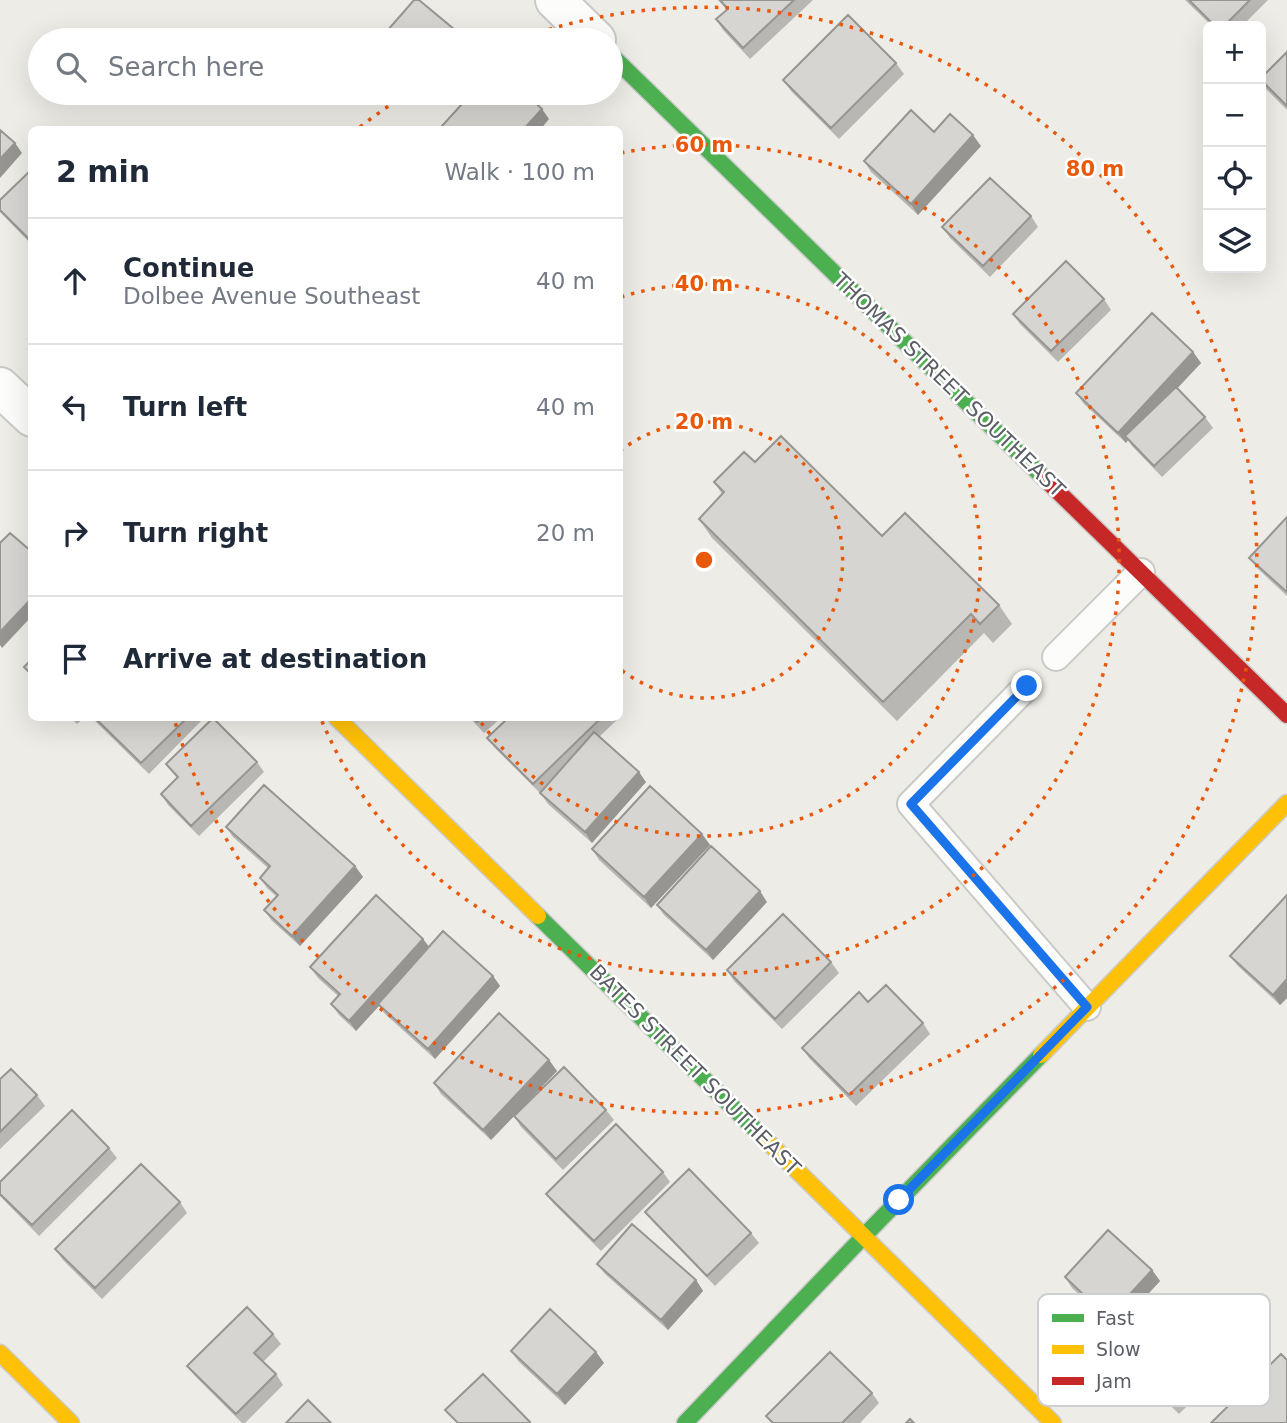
<!DOCTYPE html>
<html lang="en">
<head>
<meta charset="utf-8">
<style>
	:root { --surface:#fff; --page:#f6f6f7; --text:#1f2937; --muted:#747a83; --line:#e0e1e3 }
	body { margin:0; font-family:"DejaVu Sans",sans-serif; background:var(--page); color:var(--text) }
	.controls { position:absolute; right:21px; top:21px; display:grid; overflow:hidden; border-radius:10px; box-shadow:0 7px 28px #0002 }
	.controls button { width:63px; height:63px; display:grid; place-items:center; padding:0; border:0; border-bottom:2px solid var(--line); background:var(--surface); color:var(--text); font:35px sans-serif }
	.stop { position:absolute; width:21px; height:21px; margin:-16px; border:5px solid #1a73e8; border-radius:50%; background:#fff }
	.stop.end { background:#1a73e8; border-color:#fff; box-shadow:0 2px 7px #0008 }
	.list { margin:0; padding:0; list-style:none }
	h2 { display:flex; justify-content:space-between; align-items:center; height:91px; margin:0; padding:0 28px; font-size:30px }
	h2 small { font-size:23px; font-weight:400; color:var(--muted) }
	.list li { display:grid; grid-template-columns:46px 1fr auto; gap:21px; align-items:center; box-sizing:border-box; height:126px; padding:0 28px; border-top:2px solid var(--line) }
	.list b { display:block; font-size:26px; white-space:nowrap }
	.list p { margin:0; font-size:23px; white-space:nowrap; color:var(--muted) }
	.list em { font-size:23px; font-style:normal; color:var(--muted) }
	.icon { flex:none; width:38px; height:38px; fill:none; stroke:currentColor; stroke-width:2; stroke-linecap:round; stroke-linejoin:round }
	.map { position:relative; flex:none; width:1287px; height:1423px; overflow:hidden }
	.search { position:absolute; background:var(--surface); box-shadow:0 7px 28px #0002; left:28px; top:28px; width:595px; height:77px; display:flex; align-items:center; gap:18px; box-sizing:border-box; padding:0 24px; border-radius:38px; color:var(--muted); font-size:26px }
	.panel { position:absolute; background:var(--surface); box-shadow:0 7px 28px #0002; left:28px; top:126px; width:595px; height:595px; border-radius:10px }
	.map>svg:first-child { display:block }
</style>
</head>
<body>
<div class="map">
<svg width="1287" height="1423" viewBox="0 0 1287 1423">
	<rect width="100%" height="100%" fill="#edece6"/>
	<g fill="none" stroke-linecap="round" stroke-linejoin="round">
		<defs>
			<path id="lane" d="M 1056,657 L 1141,572
				M 1027,686 L 911,804 L 1087,1007"/>
			<path id="street" d="M 555,0 L 596,40
				M 0,387 L 32,417"/>
			<path id="fast" d="M 611,55 L 1044,478
				M 538,916 L 766,1140
				M 685,1423 L 864,1236 L 1041,1055"/>
			<path id="slow" d="M 337,718 L 538,916
				M 1041,1055 L 1287,803
				M 766,1140 L 1053,1423
				M 0,1353 L 71,1423"/>
			<path id="jam" d="M 1044,478 L 1287,715"/>
		</defs>
		<use href="#lane" stroke="#c9cac8" stroke-width="30"/>
		<use href="#street" stroke="#c9cac8" stroke-width="42"/>
		<use href="#fast" stroke="#cacbca" stroke-width="19"/>
		<use href="#slow" stroke="#cacbca" stroke-width="19"/>
		<use href="#jam" stroke="#cacbca" stroke-width="19"/>
		<use href="#lane" stroke="#fcfcfb" stroke-width="26"/>
		<use href="#street" stroke="#fcfcfb" stroke-width="38"/>
		<use href="#fast" stroke="#4caf50" stroke-width="16"/>
		<use href="#slow" stroke="#ffc107" stroke-width="16"/>
		<use href="#jam" stroke="#c62828" stroke-width="16"/>
	</g>
	<path fill="#b8b7b4" d="M 718,0 L 813,0 L 750,59 L 723,30 L 716,19 L 727,10 Z
		M 1185,0 L 1268,0 L 1242,26 L 1212,26 Z
		M 1287,52 L 1287,110 L 1267,90 L 1261,80 Z
		M 896,63 L 904,74 L 839,139 L 791,91 L 783,80 Z
		M 934,132 L 981,146 L 918,215 L 871,172 L 864,161 Z
		M 32,169 L 32,245 L 0,212 L 0,200 Z
		M 1031,216 L 1038,227 L 990,277 L 950,238 L 942,227 Z
		M 1104,299 L 1111,310 L 1058,362 L 1020,324 L 1013,314 Z
		M 1193,352 L 1201,363 L 1177,388 L 1205,417 L 1213,428 L 1162,477 L 1132,446 L 1128,440 L 1126,443 L 1084,404 L 1076,393 Z
		M 755,462 L 999,605 L 1012,624 L 993,643 L 984,633 L 897,721 L 712,538 L 699,519 L 722,494 L 714,482 Z
		M 1287,517 L 1287,596 L 1257,568 L 1249,558 Z
		M 71,718 L 84,718 L 77,724 Z
		M 93,718 L 204,718 L 149,774 L 96,722 Z
		M 470,718 L 501,718 L 484,733 Z
		M 508,718 L 617,718 L 618,719 L 599,737 L 646,782 L 592,843 L 548,804 L 541,794 L 495,748 L 487,738 Z
		M 257,762 L 264,772 L 199,836 L 168,805 L 161,794 L 177,778 L 166,764 Z
		M 226,827 L 355,866 L 363,877 L 300,946 L 272,921 L 264,910 L 277,897 L 267,888 L 260,878 L 268,868 L 233,837 Z
		M 702,834 L 710,845 L 651,908 L 599,860 L 592,849 Z
		M 1287,895 L 1287,998 L 1280,1005 L 1238,966 L 1230,956 Z
		M 767,902 L 713,960 L 664,915 L 657,905 Z
		M 429,946 L 493,976 L 500,986 L 435,1059 L 385,1014 L 379,1006 L 356,1031 L 339,1015 L 331,1004 L 338,996 L 318,978 L 310,967 Z
		M 831,962 L 839,973 L 782,1029 L 734,981 L 727,970 Z
		M 868,1002 L 923,1023 L 930,1034 L 856,1106 L 809,1058 L 802,1048 Z
		M 549,1060 L 557,1071 L 491,1140 L 441,1094 L 434,1083 Z
		M 0,1079 L 37,1095 L 45,1106 L 0,1149 Z
		M 606,1110 L 614,1120 L 563,1170 L 521,1127 L 514,1116 Z
		M 109,1148 L 117,1158 L 39,1236 L 0,1196 L 0,1182 Z
		M 663,1172 L 670,1182 L 601,1251 L 554,1204 L 546,1194 Z
		M 180,1202 L 187,1213 L 102,1299 L 63,1260 L 55,1249 Z
		M 645,1212 L 751,1233 L 759,1243 L 715,1286 L 653,1222 Z
		M 597,1264 L 696,1280 L 703,1291 L 668,1330 L 605,1274 Z
		M 1152,1270 L 1160,1281 L 1116,1329 L 1072,1288 L 1065,1277 Z
		M 273,1334 L 281,1344 L 263,1362 L 276,1374 L 283,1385 L 245,1423 L 242,1423 L 195,1376 L 187,1366 Z
		M 1227,1349 L 1235,1359 L 1179,1414 L 1144,1380 L 1137,1369 Z
		M 511,1351 L 596,1352 L 604,1363 L 565,1405 L 518,1361 Z
		M 872,1393 L 879,1403 L 860,1423 L 771,1423 L 766,1416 Z"/>
	<path fill="#969592" d="M 542,109 L 549,119 L 540,130 L 523,130 Z
		M 973,135 L 981,146 L 918,215 L 911,204 Z
		M 15,143 L 22,153 L 0,178 L 0,159 Z
		M 1193,352 L 1201,363 L 1129,440 L 1125,436 L 1128,440 L 1126,443 L 1118,433 Z
		M 32,598 L 32,616 L 2,648 L 0,645 L 0,632 Z
		M 639,772 L 646,782 L 592,843 L 585,832 Z
		M 702,834 L 710,845 L 651,908 L 644,897 Z
		M 355,866 L 363,877 L 300,946 L 292,936 Z
		M 760,891 L 767,902 L 713,960 L 706,950 Z
		M 423,939 L 431,949 L 356,1031 L 349,1021 Z
		M 493,976 L 500,986 L 435,1059 L 428,1049 Z
		M 1287,979 L 1287,998 L 1280,1005 L 1273,995 Z
		M 549,1060 L 557,1071 L 491,1140 L 483,1130 Z
		M 1152,1270 L 1160,1281 L 1116,1329 L 1108,1318 Z
		M 696,1280 L 703,1291 L 668,1330 L 661,1320 Z
		M 596,1352 L 604,1363 L 565,1405 L 557,1394 Z"/>
	<path fill="#d6d5d1" stroke="#969592" stroke-width="2" d="M 414,0 L 419,0 L 461,35 L 457,40 L 380,39 Z
		M 720,0 L 794,0 L 743,48 L 716,19 L 728,9 Z
		M 1189,0 L 1250,0 L 1224,26 L 1215,26 Z
		M 848,15 L 896,63 L 831,128 L 783,80 Z
		M 1287,52 L 1287,106 L 1261,80 L 1261,78 Z
		M 472,93 L 525,93 L 542,109 L 523,130 L 443,130 L 441,127 Z
		M 911,110 L 934,132 L 950,114 L 973,135 L 911,204 L 864,161 Z
		M 0,130 L 15,143 L 0,159 Z
		M 32,169 L 32,242 L 0,210 L 0,200 Z
		M 990,178 L 1031,216 L 983,266 L 942,227 Z
		M 1066,261 L 1104,299 L 1051,351 L 1013,314 Z
		M 1152,313 L 1193,352 L 1118,433 L 1076,393 Z
		M 1176,387 L 1205,417 L 1154,466 L 1125,436 Z
		M 781,436 L 882,536 L 905,513 L 999,605 L 980,624 L 971,614 L 883,702 L 699,519 L 724,492 L 714,482 L 744,452 L 755,462 Z
		M 1287,517 L 1287,592 L 1249,558 Z
		M 10,533 L 32,552 L 32,598 L 0,632 L 0,543 Z
		M 32,659 L 32,675 L 24,667 Z
		M 95,718 L 187,718 L 141,763 Z
		M 213,718 L 257,762 L 191,826 L 161,794 L 178,777 L 166,764 Z
		M 472,718 L 482,718 L 477,722 Z
		M 508,718 L 601,718 L 533,784 L 487,738 Z
		M 594,732 L 639,772 L 585,832 L 540,793 Z
		M 264,785 L 355,866 L 292,936 L 264,910 L 278,895 L 260,878 L 270,866 L 226,827 Z
		M 650,786 L 702,834 L 644,897 L 592,849 Z
		M 711,846 L 760,891 L 706,950 L 657,905 Z
		M 376,895 L 423,939 L 349,1021 L 331,1004 L 340,994 L 310,967 Z
		M 1287,895 L 1287,979 L 1273,995 L 1230,956 Z
		M 783,914 L 831,962 L 775,1019 L 727,970 Z
		M 443,931 L 493,976 L 428,1049 L 378,1004 Z
		M 886,985 L 923,1023 L 849,1095 L 802,1048 L 859,992 L 868,1002 Z
		M 499,1013 L 549,1060 L 483,1130 L 434,1083 Z
		M 564,1067 L 606,1110 L 556,1159 L 514,1116 Z
		M 11,1069 L 37,1095 L 0,1132 L 0,1079 Z
		M 72,1110 L 109,1148 L 32,1225 L 0,1194 L 0,1182 Z
		M 616,1124 L 663,1172 L 594,1241 L 546,1194 Z
		M 141,1164 L 180,1202 L 95,1288 L 55,1249 Z
		M 689,1169 L 751,1233 L 707,1276 L 645,1212 Z
		M 632,1224 L 696,1280 L 661,1320 L 597,1264 Z
		M 1108,1230 L 1152,1270 L 1108,1318 L 1065,1277 Z
		M 247,1307 L 273,1334 L 254,1353 L 276,1374 L 236,1414 L 187,1366 Z
		M 550,1309 L 596,1352 L 557,1394 L 511,1351 Z
		M 830,1352 L 872,1393 L 842,1423 L 773,1423 L 766,1416 Z
		M 1281,1354 L 1287,1360 L 1287,1423 L 1211,1423 Z
		M 483,1374 L 530,1422 L 529,1423 L 458,1423 L 445,1410 Z
		M 308,1400 L 331,1423 L 286,1423 Z
		M 910,1419 L 914,1423 L 906,1423 Z"/>
	<g fill="none" stroke-linecap="round" stroke-linejoin="round">
		<path stroke="#1a73e8" stroke-width="9" d="M 899,1200 L 1087,1007 L 911,804 L 1027,686"/>
	</g>
	<g fill="none" stroke="#e8590c" stroke-width="3.5" stroke-dasharray="3.5 7">
		<path d="M620 451A138 138 0 1 1 620 669"/>
		<path d="M621 297A276 276 0 1 1 478 718"/>
		<path d="M621 153A415 415 0 1 1 321 719"/>
		<path d="M360 127A553 553 0 0 1 407 94M519 39A553 553 0 1 1 175 722"/>
	</g>
	<g text-anchor="middle" dominant-baseline="central" stroke-width="5" stroke-linejoin="round" paint-order="stroke">
		<g font-size="21" fill="#5b5e65" stroke="#fff">
			<text transform="translate(949 385) rotate(44)">THOMAS STREET SOUTHEAST</text>
			<text transform="translate(695 1070) rotate(45)">BATES STREET SOUTHEAST</text>
		</g>
	</g>
	<rect x="1038" y="1294" width="232" height="112" rx="10" fill="#fff" stroke="#cecfd1" stroke-width="2"/>
	<rect x="1052" y="1314" width="32" height="8" fill="#4caf50"/>
	<rect x="1052" y="1345" width="32" height="9" fill="#ffc107"/>
	<rect x="1052" y="1377" width="32" height="8" fill="#c62828"/>
	<g font-size="19" fill="#5b5e65">
		<text x="1096" y="1325">Fast</text>
		<text x="1096" y="1356">Slow</text>
		<text x="1096" y="1388">Jam</text>
	</g>
	<circle cx="704" cy="560" r="10" fill="#e8590c" stroke="#fff" stroke-width="3.5"/>
	<g font-size="21" text-anchor="middle" font-weight="bold" fill="#e8590c" stroke="#fff" stroke-width="5" stroke-linejoin="round" paint-order="stroke">
		<text x="704" y="152">60 m</text>
		<text x="1095" y="176">80 m</text>
		<text x="704" y="291">40 m</text>
		<text x="704" y="429">20 m</text>
	</g>
</svg>
<div class="controls">
<button>+</button>
<button>−</button>
<button><svg class="icon" aria-label="locate" viewBox="0 0 24 24"><circle cx="12" cy="12" r="6"/><path d="M12 2v4M12 18v4M2 12h4M18 12h4"/></svg></button>
<button><svg class="icon" aria-label="layers" viewBox="0 0 24 24"><path d="M12 4l9 5-9 5-9-5zM3 14l9 5 9-5"/></svg></button>
</div>
<div class="stop" style="left:899px;top:1200px"></div>
<div class="stop end" style="left:1027px;top:686px"></div>
<div class="search"><svg class="icon" aria-label="search" viewBox="0 0 24 24"><circle cx="10" cy="10" r="6"/><path d="M15 15l6 6"/></svg>Search here</div>
<section class="panel">
<h2>2 min<small>Walk · 100 m</small></h2>
<ul class="list">
<li><svg class="icon" aria-label="ahead" viewBox="0 0 24 24"><path d="M12 20V5M6 11l6-6 6 6"/></svg><div><b>Continue</b><p>Dolbee Avenue Southeast</p></div><em>40 m</em></li>
<li><svg class="icon" aria-label="left" viewBox="0 0 24 24"><path d="M17 20v-9H6M10 6l-5 5 5 5"/></svg><div><b>Turn left</b></div><em>40 m</em></li>
<li><svg class="icon" aria-label="right" viewBox="0 0 24 24"><path d="M7 20v-9h11M14 6l5 5-5 5"/></svg><div><b>Turn right</b></div><em>20 m</em></li>
<li><svg class="icon" aria-label="arrive" viewBox="0 0 24 24"><path d="M6 21V4h12l-3 4 3 4H6"/></svg><div><b>Arrive at destination</b></div></li>
</ul>
</section>
</div>
</body>
</html>
